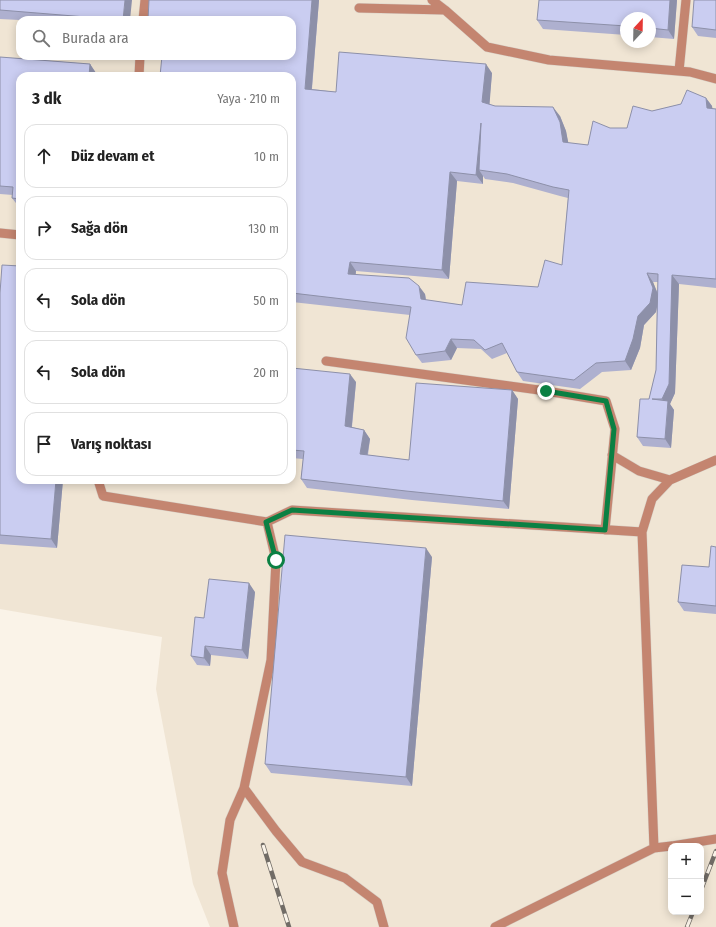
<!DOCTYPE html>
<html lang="tr">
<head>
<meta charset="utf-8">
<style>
	:root { --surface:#fff; --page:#f6f6f6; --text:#222; --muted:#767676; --line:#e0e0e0 }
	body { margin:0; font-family:"Fira Sans Condensed",sans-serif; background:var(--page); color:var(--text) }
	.controls { position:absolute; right:12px; bottom:12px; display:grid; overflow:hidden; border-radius:8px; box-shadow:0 2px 10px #0003 }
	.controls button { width:36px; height:36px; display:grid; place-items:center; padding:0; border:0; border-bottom:1px solid var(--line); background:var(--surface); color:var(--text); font:20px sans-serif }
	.compass { position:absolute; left:620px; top:12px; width:36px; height:36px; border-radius:50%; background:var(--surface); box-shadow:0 2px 10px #0003; rotate:22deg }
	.stop { position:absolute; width:12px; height:12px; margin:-9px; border:3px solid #0b8043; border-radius:50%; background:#fff }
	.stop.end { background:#0b8043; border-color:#fff; box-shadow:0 1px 4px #0008 }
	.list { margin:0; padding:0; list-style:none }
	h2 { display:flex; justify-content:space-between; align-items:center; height:52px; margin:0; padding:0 16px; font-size:17px }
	h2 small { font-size:13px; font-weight:400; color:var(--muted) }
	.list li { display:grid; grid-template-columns:26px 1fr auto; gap:12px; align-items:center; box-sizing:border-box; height:64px; margin:0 8px 8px; padding:0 8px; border:1px solid var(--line); border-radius:12px }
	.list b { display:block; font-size:15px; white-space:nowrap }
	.list em { font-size:13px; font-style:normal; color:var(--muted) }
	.icon { flex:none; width:22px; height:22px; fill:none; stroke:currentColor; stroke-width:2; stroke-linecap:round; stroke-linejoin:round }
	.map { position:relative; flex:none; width:716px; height:927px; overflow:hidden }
	.search { position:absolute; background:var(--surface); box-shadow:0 2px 10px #0003; left:16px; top:16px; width:280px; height:44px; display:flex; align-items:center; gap:10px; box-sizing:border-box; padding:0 14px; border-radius:12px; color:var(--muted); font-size:15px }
	.panel { position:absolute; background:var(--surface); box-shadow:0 2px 10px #0003; left:16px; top:72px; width:280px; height:412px; border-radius:12px }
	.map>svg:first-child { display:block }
</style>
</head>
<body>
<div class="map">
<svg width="716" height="927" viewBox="0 0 716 927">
	<rect width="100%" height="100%" fill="#faf3e8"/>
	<path fill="#f0e5d4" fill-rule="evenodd" d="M 0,0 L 716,0 L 716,927 L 210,927 L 193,884 L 156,689 L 162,637 L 0,609 ZM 626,18 L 650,18 L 650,42 L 626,42 ZM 20,20 L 292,20 L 292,56 L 20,56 ZM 20,76 L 292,76 L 292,480 L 20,480 ZM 671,846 L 701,846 L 701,912 L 671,912 Z"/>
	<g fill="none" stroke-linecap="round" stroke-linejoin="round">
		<defs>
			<path id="lane" d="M 359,8 L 445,10 L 432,0
				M 445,10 L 487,47 L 549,60 L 690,72 L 716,79
				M 143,20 L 145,0
				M 679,71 L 686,0
				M 139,76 L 140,56
				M 0,233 L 20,235
				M 326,361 L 546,391 L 606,401 L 615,429 L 605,530
				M 612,455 L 639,471 L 670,480
				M 98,480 L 103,496 L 267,522 L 292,510 L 642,532
				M 244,788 L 276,831 L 302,862 L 345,878 L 377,902 L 384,927
				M 672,846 L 716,839
				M 654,848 L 642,532 L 652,499 L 670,480 L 716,460
				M 234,927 L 222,873 L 230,820 L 244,788 L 271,660 L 276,560 L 267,522
				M 495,927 L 654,848 L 671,846"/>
		</defs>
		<use href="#lane" stroke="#d7d0c7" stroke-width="10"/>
		<use href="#lane" stroke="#c48570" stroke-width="9"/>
		<defs>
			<path id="rail" d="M 263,845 L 289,927
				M 701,890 L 716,851
				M 687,927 L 693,912"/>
		</defs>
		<use href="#rail" stroke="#716c66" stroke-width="4.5"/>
		<use href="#rail" stroke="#faf3e8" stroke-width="3" stroke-dasharray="9" stroke-linecap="butt"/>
	</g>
	<path fill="#aeb0cf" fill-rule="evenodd" d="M 0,0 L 130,20 L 20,20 L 0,19 Z
		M 149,0 L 319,0 L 312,89 L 336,92 L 492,73 L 489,104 L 495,106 L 560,116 L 566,131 L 568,143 L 588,145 L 610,128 L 627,128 L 652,111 L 706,98 L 712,106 L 712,109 L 716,109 L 716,288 L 679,284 L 675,393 L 670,404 L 674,410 L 671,448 L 643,446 L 637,437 L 649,399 L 656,370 L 657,305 L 656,312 L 644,325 L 640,348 L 631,370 L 602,372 L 580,389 L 523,381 L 517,372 L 507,353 L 492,359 L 481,349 L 457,348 L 451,360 L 422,363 L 416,355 L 410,315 L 292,302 L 294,319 L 292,327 L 292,56 ZM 483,176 L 485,179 L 513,183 L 560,196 L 568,198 L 562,265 L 538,287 L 462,305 L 426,300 L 425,294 L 356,274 L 356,271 L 449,279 L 457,181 L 483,184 ZM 653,282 L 658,282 L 658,294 Z
		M 677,0 L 674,39 L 650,37 L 650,18 L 626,18 L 626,35 L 543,29 L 537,20 Z
		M 716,0 L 716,38 L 698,36 L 692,27 Z
		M 0,57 L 90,64 L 96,73 L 20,76 L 20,207 L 19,207 L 12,198 L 13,195 L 0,194 Z
		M 0,293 L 20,480 L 63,480 L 57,548 L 0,544 Z
		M 292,368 L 356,382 L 352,427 L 364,430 L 370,439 L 368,455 L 409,460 L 512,390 L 518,399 L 509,509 L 412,500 L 307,488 L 301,479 L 303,459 L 292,458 Z
		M 716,547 L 716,614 L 684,611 L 678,602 L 709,567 Z
		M 432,557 L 412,786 L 271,773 L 265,764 Z
		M 255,592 L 248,659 L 211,655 L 210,666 L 197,665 L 191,656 L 204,618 Z"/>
	<path fill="#8d90a9" d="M 125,0 L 132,0 L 130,20 L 123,20 Z
		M 312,0 L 319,0 L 311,98 L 305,89 Z
		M 670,0 L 677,0 L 674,39 L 668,30 Z
		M 90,64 L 96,73 L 96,76 L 89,76 Z
		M 486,64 L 492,73 L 489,111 L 482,102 Z
		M 706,98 L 712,106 L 714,116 L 707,108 Z
		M 553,107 L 560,116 L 566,131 L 570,151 L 563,142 Z
		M 481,123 L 479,170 L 483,176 L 483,184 L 476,175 Z
		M 450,172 L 457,181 L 449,279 L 442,270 Z
		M 350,262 L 356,271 L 354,283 L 348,274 Z
		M 647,273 L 653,282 L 659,297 L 656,312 L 644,325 L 640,348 L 631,370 L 625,361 Z
		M 672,275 L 679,284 L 675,393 L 670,404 L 674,410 L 671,448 L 665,439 L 668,407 L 662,399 Z
		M 419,286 L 425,294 L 427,308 L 421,299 Z
		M 292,301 L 294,319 L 292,327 Z
		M 451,339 L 457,348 L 451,360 L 445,351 Z
		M 350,374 L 356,382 L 351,434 L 345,426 Z
		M 512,390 L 518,399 L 509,509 L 503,501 Z
		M 364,430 L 370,439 L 366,463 L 360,454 Z
		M 56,480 L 63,480 L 57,548 L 51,539 Z
		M 426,548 L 432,557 L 412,786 L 406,777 Z
		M 249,583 L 255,592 L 248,659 L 242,650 Z
		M 205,646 L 211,655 L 210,666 L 204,658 Z"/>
	<path fill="#cacdf1" stroke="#8d90a9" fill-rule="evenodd" d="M 0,0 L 125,0 L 123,20 L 0,10 Z
		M 149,0 L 312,0 L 305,89 L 336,92 L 339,52 L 486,64 L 482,102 L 495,106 L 553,107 L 560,122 L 563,142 L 588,145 L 593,121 L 610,128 L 627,128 L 633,106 L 652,111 L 681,104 L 687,90 L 706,98 L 707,108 L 716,109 L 716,279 L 672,275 L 669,384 L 662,399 L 652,399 L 668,401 L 665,439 L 637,437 L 640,399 L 649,399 L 656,370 L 658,274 L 647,273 L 653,288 L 650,303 L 638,316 L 633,339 L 625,361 L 596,363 L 574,380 L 517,372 L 502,343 L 485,350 L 474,340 L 451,339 L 445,351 L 416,355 L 406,338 L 411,307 L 292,293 L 292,76 L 160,76 L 162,56 L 292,56 L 292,20 L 148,20 ZM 481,123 L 479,170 L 507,174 L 553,187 L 569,190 L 562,265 L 545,260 L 538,287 L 466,282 L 462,305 L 421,299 L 419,286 L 409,278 L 348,274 L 350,262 L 442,270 L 450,172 L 476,175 Z
		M 539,0 L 670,0 L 668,30 L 650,28 L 650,18 L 626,18 L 626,26 L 537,20 Z
		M 694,0 L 716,0 L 716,30 L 692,27 Z
		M 0,57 L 90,64 L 89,76 L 20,76 L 20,199 L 12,198 L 13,187 L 0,186 Z
		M 2,265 L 20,266 L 20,480 L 56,480 L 51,539 L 0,535 L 0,293 Z
		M 292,368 L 350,374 L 345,426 L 364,430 L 360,454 L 409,460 L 416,383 L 512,390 L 503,501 L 406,491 L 301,479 L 304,451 L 292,450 Z
		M 285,535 L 426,548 L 406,777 L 265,764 Z
		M 711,546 L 716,547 L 716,606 L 678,602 L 682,565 L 709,567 Z
		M 209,579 L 249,583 L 242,650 L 205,646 L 204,658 L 191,656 L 195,617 L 204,618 Z"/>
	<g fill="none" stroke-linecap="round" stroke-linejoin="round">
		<path stroke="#0b8043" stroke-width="5" d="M 276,560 L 266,522 L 292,510 L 605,530 L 614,429 L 606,401 L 546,391"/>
	</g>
</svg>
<div class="controls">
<button>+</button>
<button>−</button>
</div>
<svg class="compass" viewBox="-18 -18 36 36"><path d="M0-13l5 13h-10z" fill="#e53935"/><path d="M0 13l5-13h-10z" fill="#767676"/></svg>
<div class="stop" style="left:276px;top:560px"></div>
<div class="stop end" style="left:546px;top:391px"></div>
<div class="search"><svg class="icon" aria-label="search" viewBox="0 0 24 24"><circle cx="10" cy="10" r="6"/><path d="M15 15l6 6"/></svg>Burada ara</div>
<section class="panel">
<h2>3 dk<small>Yaya · 210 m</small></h2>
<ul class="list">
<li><svg class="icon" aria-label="ahead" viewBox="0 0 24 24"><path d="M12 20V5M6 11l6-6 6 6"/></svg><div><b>Düz devam et</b></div><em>10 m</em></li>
<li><svg class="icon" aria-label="right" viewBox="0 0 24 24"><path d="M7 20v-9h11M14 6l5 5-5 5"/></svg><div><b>Sağa dön</b></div><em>130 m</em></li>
<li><svg class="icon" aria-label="left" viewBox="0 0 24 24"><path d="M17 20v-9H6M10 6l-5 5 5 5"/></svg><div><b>Sola dön</b></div><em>50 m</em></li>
<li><svg class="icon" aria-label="left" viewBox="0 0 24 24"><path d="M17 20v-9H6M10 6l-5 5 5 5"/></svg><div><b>Sola dön</b></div><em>20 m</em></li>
<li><svg class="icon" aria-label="arrive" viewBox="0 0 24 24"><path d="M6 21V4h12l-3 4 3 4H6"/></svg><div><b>Varış noktası</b></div></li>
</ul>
</section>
</div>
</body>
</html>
